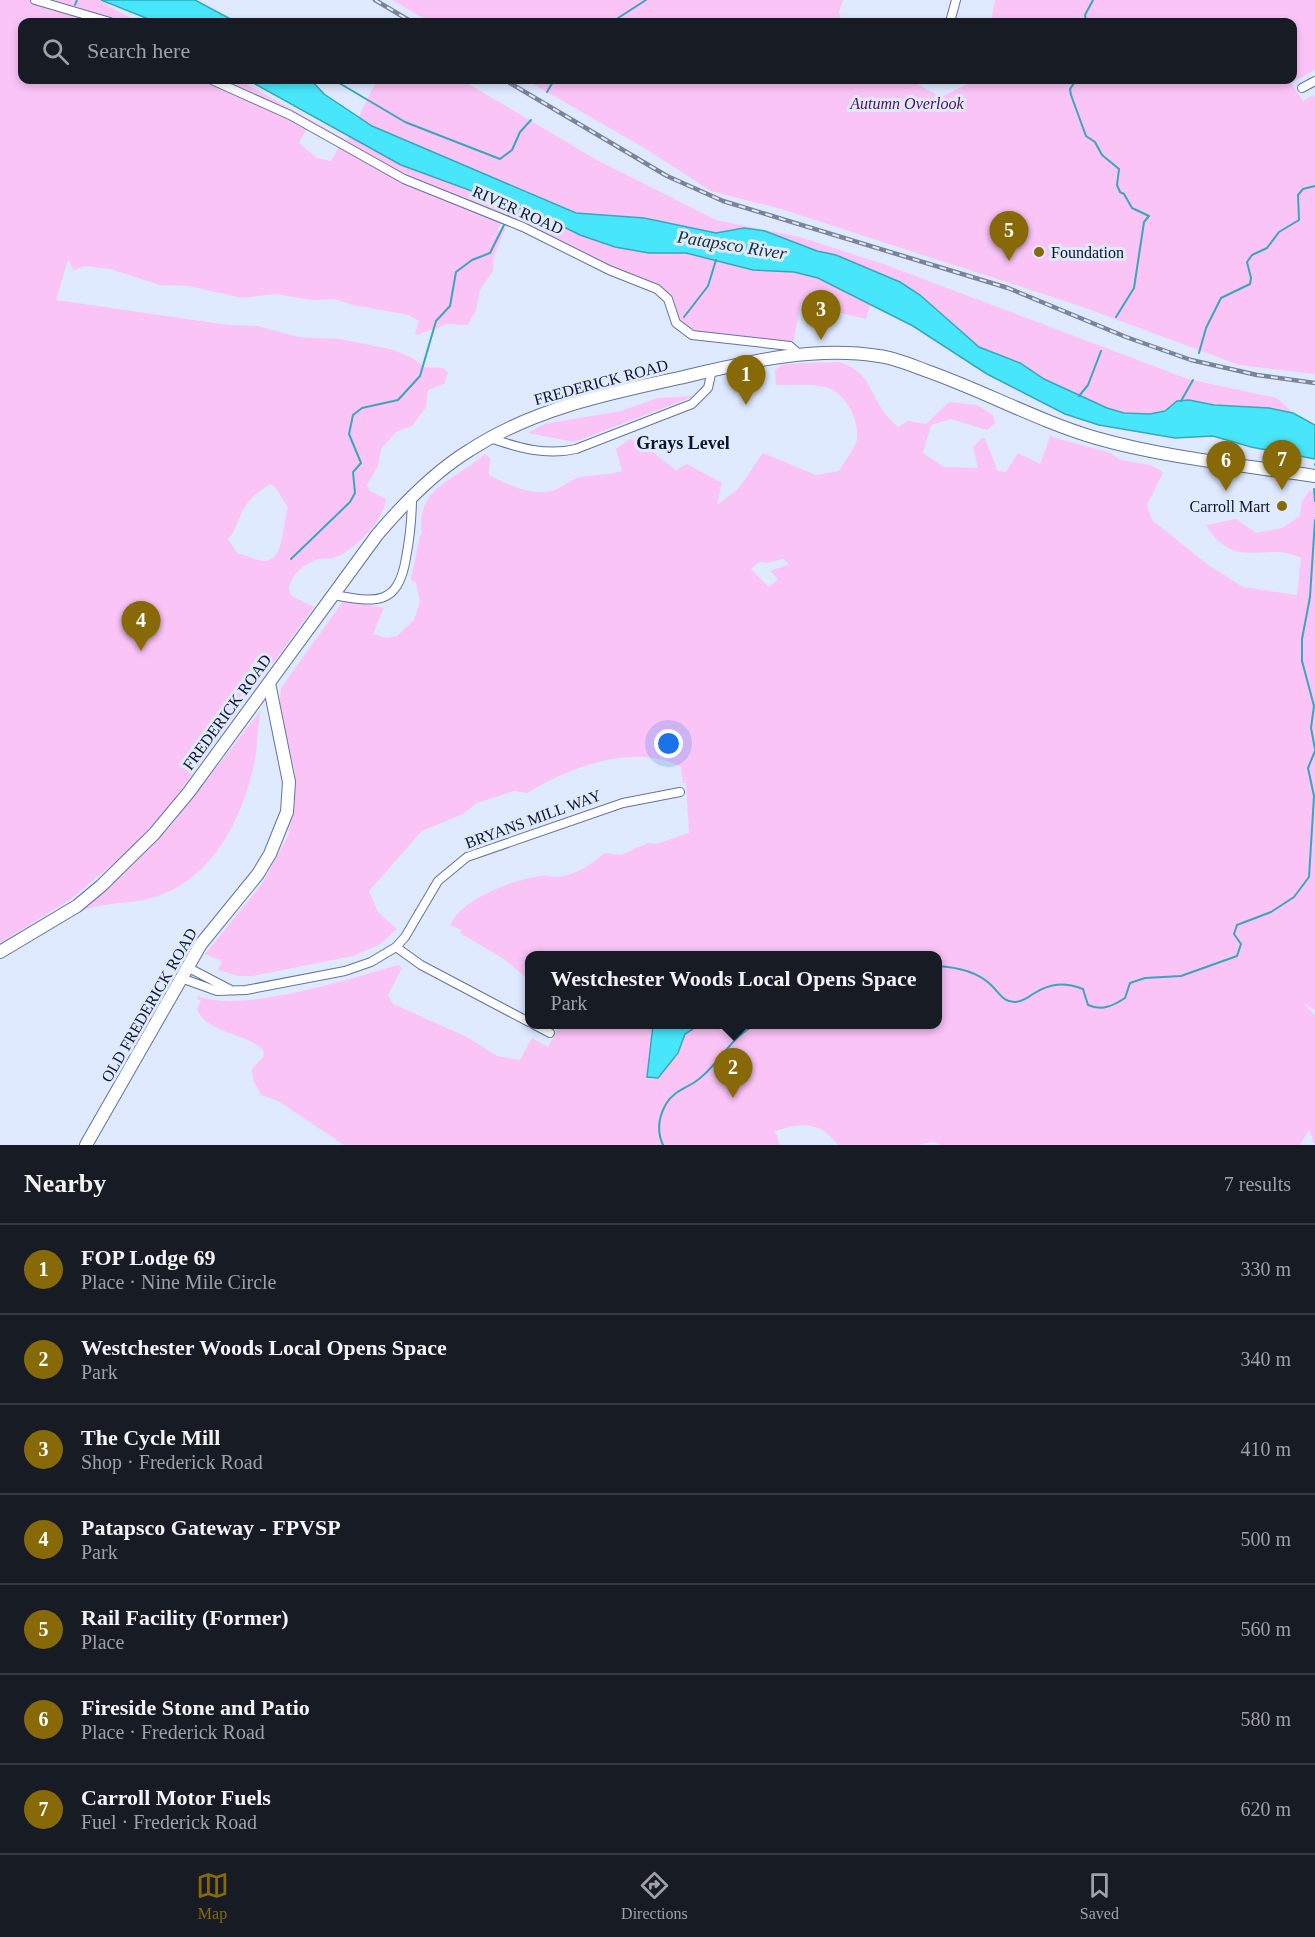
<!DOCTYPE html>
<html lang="en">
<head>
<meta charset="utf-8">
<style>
	:root { --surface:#171b24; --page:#242831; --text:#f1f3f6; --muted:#9ea1a6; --line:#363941; --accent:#886907 }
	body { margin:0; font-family:Georgia,serif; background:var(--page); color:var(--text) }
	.you { position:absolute; left:669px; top:744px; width:21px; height:21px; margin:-15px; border:4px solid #fff; border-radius:50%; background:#1a73e8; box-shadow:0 0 0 9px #1a73e833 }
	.badge { display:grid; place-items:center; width:39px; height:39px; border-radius:50%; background:var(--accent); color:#fff; font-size:20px; font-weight:700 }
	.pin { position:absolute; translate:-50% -50px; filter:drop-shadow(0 2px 3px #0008) }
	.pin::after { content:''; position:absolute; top:32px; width:21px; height:18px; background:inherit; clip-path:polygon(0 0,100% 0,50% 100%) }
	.popup { position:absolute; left:525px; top:951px; width:417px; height:78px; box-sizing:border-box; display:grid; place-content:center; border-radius:12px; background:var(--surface); filter:drop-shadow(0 2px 4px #0005); font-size:20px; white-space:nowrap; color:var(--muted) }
	.popup b { font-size:22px; color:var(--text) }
	.popup::after { content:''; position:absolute; left:50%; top:100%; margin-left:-12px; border:12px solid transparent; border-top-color:var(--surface) }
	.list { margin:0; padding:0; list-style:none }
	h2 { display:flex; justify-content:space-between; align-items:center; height:78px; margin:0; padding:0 24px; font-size:26px }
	h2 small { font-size:20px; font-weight:400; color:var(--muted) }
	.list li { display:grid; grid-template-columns:39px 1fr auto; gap:18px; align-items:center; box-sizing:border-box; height:90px; padding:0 24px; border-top:2px solid var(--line) }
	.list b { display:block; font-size:22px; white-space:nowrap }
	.list p { margin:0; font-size:20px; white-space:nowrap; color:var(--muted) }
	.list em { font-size:20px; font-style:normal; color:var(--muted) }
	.icon { flex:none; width:33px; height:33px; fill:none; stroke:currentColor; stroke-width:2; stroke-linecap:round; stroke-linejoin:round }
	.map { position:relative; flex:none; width:1315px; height:1145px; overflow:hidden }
	.search { position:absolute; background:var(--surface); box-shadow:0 3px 9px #0003; left:18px; right:18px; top:18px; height:66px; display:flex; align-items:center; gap:15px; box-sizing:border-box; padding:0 21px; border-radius:12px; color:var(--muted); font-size:22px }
	.sheet { height:708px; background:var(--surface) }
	nav { display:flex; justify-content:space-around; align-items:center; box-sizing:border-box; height:84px; border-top:2px solid var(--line); background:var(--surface); font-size:16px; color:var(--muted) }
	nav a { display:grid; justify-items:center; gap:3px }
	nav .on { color:var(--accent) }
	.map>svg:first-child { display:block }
</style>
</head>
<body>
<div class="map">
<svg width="1315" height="1145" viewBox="0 0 1315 1145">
	<rect width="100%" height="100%" fill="#dfe9ff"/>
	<path fill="#fac4f7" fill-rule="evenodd" d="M 0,0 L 99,0 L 137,22 L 22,22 L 22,80 L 239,80 L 347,140 L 377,80 L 462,80 L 595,159 L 716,220 L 800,237 L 886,265 L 1188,379 L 1277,398 L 1293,413 L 1269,408 L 1214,405 L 1189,400 L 1177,401 L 1165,411 L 1150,414 L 1124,413 L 1107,408 L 1044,379 L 1020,363 L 979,347 L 920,295 L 900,282 L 880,274 L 866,319 L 801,303 L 793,343 L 694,332 L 680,321 L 672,297 L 659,287 L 610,267 L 506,216 L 486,248 L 498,231 L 506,227 L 494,256 L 493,271 L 480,290 L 476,310 L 468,325 L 447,324 L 417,335 L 415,334 L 419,321 L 409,315 L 353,305 L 334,299 L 312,300 L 276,294 L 242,298 L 189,286 L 160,285 L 110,269 L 85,266 L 74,270 L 68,260 L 56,300 L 228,325 L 258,326 L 298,337 L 340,339 L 390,349 L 411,357 L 425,367 L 444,368 L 448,373 L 444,384 L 428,390 L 426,407 L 412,426 L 396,432 L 381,449 L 378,466 L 367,485 L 369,490 L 386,499 C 384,520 355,550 334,558 C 330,559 325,558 320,559 C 305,563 290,575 289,590 L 292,596 L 314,607 L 166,810 L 127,852 L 71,899 L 0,943 ZM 307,128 L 339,147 L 331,161 L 317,158 L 299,143 ZM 270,484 L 276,488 L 288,508 C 282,523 285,560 265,561 C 257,561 245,555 237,553 L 228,539 C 236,531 237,522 242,512 C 248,499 258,492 270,484 Z
		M 392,0 L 843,0 L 839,12 L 841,22 L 430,22 Z
		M 995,0 L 1315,0 L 1315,70 L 1291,83 L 1303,101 L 1313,95 L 1315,98 L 1315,374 L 1239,365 L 1077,305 L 781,209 L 711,191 L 641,146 L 526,80 L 910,80 L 941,97 L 975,80 L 1292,80 L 1292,22 L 991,22 Z
		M 839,362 C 868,371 867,386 882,409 C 886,416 892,421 898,427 L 908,421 L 926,424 L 949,402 L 977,405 L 993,415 L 995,423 L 987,430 L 951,419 L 931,425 L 923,453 L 944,467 L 978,468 L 973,447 L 982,438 L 985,439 L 998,471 L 1006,472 L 1018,453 L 1040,464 L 1051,434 L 1052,437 L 1111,453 C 1123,467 1150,458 1163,473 L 1147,505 L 1152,520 L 1207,564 L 1243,587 L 1297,595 L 1301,558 C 1266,540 1235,573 1206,525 L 1236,519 L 1256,533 L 1282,528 L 1300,516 L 1302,501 L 1309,491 L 1315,492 L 1315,1010 L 1304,1004 L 1315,1015 L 1315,1145 L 1309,1130 L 1300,1145 L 941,1145 L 933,1142 L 918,1145 L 838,1145 C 821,1121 801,1122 775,1131 L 780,1145 L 344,1145 L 278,1101 L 261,1095 L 253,1080 L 252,1069 L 264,1056 L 263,1050 C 245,1032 207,1034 197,1009 L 201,1001 L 197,999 L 198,996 C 242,1014 352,978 398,965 L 402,968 L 388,995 L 393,1004 L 467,1037 L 497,1056 L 520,1060 L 532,1038 L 548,1047 L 559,1027 L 556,1025 L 937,1024 L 937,956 L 529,956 L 529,980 L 504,959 L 460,933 L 462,930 L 450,925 C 462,898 513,880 541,876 C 546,875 551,877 555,877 C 573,876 592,865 604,853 L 621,855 L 648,843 L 656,844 L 689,833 L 686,783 L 683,783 L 681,767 C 634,742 568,768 527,793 L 514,791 L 477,803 L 463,814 L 422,831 L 369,891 L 378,912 L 397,929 L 379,945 L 353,956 L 253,976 L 238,976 L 218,970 L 222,961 L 205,954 L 262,884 L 288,836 L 293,812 L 295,772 L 279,711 L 281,688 L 344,600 L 384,608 L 373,634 L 386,638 L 397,636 L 414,620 L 420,602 L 416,583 L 411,580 L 420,535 L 422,534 C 414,488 456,480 485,454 L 490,458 L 489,475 C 508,485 529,495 551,491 C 562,489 570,479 581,477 C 596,474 605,476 622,471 L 616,449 L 630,439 L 642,444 L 676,470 L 687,464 L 722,483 L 717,505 L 738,489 L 763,453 L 816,475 L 839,471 C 844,462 852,452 856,443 C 862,425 846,393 828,388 C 812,383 792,386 776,385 L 775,370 L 783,364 ZM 783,559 L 789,564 L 770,571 L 778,579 L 769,587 L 751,569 L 759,562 L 768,563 Z
		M 695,396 L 574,442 L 528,433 L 544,424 L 621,411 L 658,398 Z
		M 261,710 C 257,726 258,744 255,760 C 244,814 215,877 158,896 C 132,905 104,901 78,912 L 126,872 L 170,827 Z"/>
	<path fill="#48e6fa" stroke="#37a7bb" stroke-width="1.5" d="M 101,0 L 195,0 L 236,22 L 156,22 Z
		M 248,80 L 311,80 L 324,94 L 372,126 L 576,213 L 644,218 L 716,233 L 744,228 L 765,231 L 817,251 L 836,255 L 900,282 L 920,295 L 979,347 L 1020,363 L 1044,379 L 1107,408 L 1124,413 L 1150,414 L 1165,411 L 1177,401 L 1189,400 L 1214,405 L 1269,408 L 1293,413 L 1315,425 L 1315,459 L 1251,447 L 1213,436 L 1175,438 L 1099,425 L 1065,414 L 987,374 L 913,326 L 818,278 L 794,272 L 753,270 L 686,253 L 649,253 L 615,247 L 580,235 L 548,219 L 401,165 Z
		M 653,1025 L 699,1025 L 685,1034 L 678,1053 L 658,1078 L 647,1077 Z"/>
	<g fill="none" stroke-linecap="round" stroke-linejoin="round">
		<path stroke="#37a7bb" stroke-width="2" d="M 75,5 L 77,0
			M 612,22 L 646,0
			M 1086,22 L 1085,15 L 1093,0
			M 334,80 L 405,122 L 500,159 L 512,150 L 520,132 L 531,120
			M 1076,80 L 1070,89 L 1071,95 L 1086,136 L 1095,142 L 1102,155 L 1119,169 L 1117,185 L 1120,192 L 1124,194 L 1132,208 L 1149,216 L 1144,222 L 1134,288 L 1116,317
			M 547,92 L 554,80
			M 508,216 L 512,204
			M 684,317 L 708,286 L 716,260
			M 1199,353 L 1206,328 L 1221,298 L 1250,284 L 1251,278 L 1247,262 L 1252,255 L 1267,248 L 1279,232 L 1299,220 L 1298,195 L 1303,189 L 1315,186
			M 1079,396 L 1088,385 L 1101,351
			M 1181,401 L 1193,380
			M 1315,465 L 1315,464
			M 1314,489 L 1315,501
			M 1315,520 L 1310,597 L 1302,639 L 1302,661 L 1314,706 L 1311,728 L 1315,749
			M 291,559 L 350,502 L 355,493 L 353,472 L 361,463 L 349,434 L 353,415 L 362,408 L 398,400 L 420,376 L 436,321 L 450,306 L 456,272 L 472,260 L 490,253 L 504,225
			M 937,966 C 955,967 976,971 990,984 C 999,992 1003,1003 1016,1002 C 1022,1001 1029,997 1033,994 C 1050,983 1064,982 1083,989 L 1088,1005 C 1102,1011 1113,1006 1125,998 L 1130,983 L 1145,978 L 1181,976 L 1237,956 L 1241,944 L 1234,934 L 1237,925 L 1271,912 L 1294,897 L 1309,877 L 1314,796 L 1308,768 L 1315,751
			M 663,1145 C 657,1132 658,1118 666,1104 C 673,1092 684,1089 695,1082 C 719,1066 727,1040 756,1024"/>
		<defs>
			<path id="street" d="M 35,0 L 110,22
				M 950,22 L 956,0
				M 212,80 L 290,115 L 404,179 L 523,227 L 609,270 L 657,289 L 668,299 L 676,323 L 692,335 L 790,346 L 800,355
				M 1302,88 L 1315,81
				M 490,438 C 519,448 546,456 576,449 L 692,404 L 708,388 L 712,370
				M 334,595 C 376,603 398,606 406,558 C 410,537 412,517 412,496
				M 396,947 L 421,965 L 529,1022
				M 187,967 L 231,990
				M 181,978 L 217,991 L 246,990 L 345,971 L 371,962 L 396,947 L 405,937 L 438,881 L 467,857 L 623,803 L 680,792
				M 533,1024 L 550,1033"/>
			<path id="secondary" d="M 0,952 L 77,906 L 101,886 L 154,834 L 189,792 L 377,535 C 404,503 434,472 470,450 C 533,409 606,394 679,378 C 743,363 813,345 879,356 C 895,358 911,365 927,371 C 984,391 1038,421 1096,438 C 1166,458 1243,465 1315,476
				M 86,1145 L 201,944 L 258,874 L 270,854 L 287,812 L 289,782 L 269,683"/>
		</defs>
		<use href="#street" stroke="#6073a3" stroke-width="10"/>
		<use href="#secondary" stroke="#6073a3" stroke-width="14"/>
		<use href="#street" stroke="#fff" stroke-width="8"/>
		<use href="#secondary" stroke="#fff" stroke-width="12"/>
		<defs>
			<path id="rail" d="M 375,0 L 412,22
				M 505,80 L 667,176 L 723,201 L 1008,288 L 1126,337 L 1191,360 L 1257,375 L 1315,383"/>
		</defs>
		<use href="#rail" stroke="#7a8397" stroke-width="4.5"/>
		<use href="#rail" stroke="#dfe9ff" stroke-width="2" stroke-dasharray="7" stroke-linecap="butt"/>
	</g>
	<g fill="#886907" stroke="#dfe9ff" stroke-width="2">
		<circle cx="1039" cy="252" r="6"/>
		<circle cx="1282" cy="506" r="6"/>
	</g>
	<g text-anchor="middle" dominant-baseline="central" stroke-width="6" stroke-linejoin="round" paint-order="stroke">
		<g font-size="16" font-style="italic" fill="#531053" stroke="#dfe9ff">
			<text x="907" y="103">Autumn Overlook</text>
		</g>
		<g font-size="16" fill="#0e1528" stroke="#dfe9ff">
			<text transform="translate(518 210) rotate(24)">RIVER ROAD</text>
			<text transform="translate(601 382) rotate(-15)">FREDERICK ROAD</text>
			<text transform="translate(227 712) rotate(-54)">FREDERICK ROAD</text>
			<text transform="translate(533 819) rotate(-20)">BRYANS MILL WAY</text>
			<text transform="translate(149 1005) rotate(-60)">OLD FREDERICK ROAD</text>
		</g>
		<g font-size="16" fill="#0e1528" stroke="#dfe9ff" text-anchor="start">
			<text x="1051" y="252">Foundation</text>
			<text x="1270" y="506" text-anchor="end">Carroll Mart</text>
		</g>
		<g font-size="18" font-style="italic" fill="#142e31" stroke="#dfe9ff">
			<text transform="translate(732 245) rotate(9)">Patapsco River</text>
		</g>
		<g font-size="18" font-weight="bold" fill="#0e1528" stroke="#dfe9ff">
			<text x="683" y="443">Grays Level</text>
		</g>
	</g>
</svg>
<div class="you"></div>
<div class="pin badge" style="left:746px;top:405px">1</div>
<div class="pin badge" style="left:733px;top:1098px">2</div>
<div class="popup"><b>Westchester Woods Local Opens Space</b>Park</div>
<div class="pin badge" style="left:821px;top:340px">3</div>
<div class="pin badge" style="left:141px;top:651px">4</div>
<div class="pin badge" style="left:1009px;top:261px">5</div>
<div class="pin badge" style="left:1226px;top:491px">6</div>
<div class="pin badge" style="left:1282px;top:490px">7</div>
<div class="search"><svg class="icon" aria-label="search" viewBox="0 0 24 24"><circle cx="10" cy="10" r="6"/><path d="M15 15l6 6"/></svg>Search here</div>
</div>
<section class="sheet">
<h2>Nearby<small>7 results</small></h2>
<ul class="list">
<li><span class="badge">1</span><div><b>FOP Lodge 69</b><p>Place · Nine Mile Circle</p></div><em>330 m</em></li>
<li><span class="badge">2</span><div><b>Westchester Woods Local Opens Space</b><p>Park</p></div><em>340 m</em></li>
<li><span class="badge">3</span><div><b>The Cycle Mill</b><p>Shop · Frederick Road</p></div><em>410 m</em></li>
<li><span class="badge">4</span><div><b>Patapsco Gateway - FPVSP</b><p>Park</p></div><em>500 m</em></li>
<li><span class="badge">5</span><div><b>Rail Facility (Former)</b><p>Place</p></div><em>560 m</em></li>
<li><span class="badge">6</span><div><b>Fireside Stone and Patio</b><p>Place · Frederick Road</p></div><em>580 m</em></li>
<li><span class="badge">7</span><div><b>Carroll Motor Fuels</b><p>Fuel · Frederick Road</p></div><em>620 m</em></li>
</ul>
</section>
<nav>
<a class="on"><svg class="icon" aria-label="map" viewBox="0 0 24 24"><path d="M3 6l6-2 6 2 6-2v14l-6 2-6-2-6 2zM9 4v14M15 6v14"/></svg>Map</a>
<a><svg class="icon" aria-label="directions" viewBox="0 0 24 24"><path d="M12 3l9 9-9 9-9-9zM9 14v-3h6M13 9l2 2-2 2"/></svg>Directions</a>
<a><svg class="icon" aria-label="saved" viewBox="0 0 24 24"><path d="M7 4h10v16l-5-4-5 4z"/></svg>Saved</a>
</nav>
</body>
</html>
